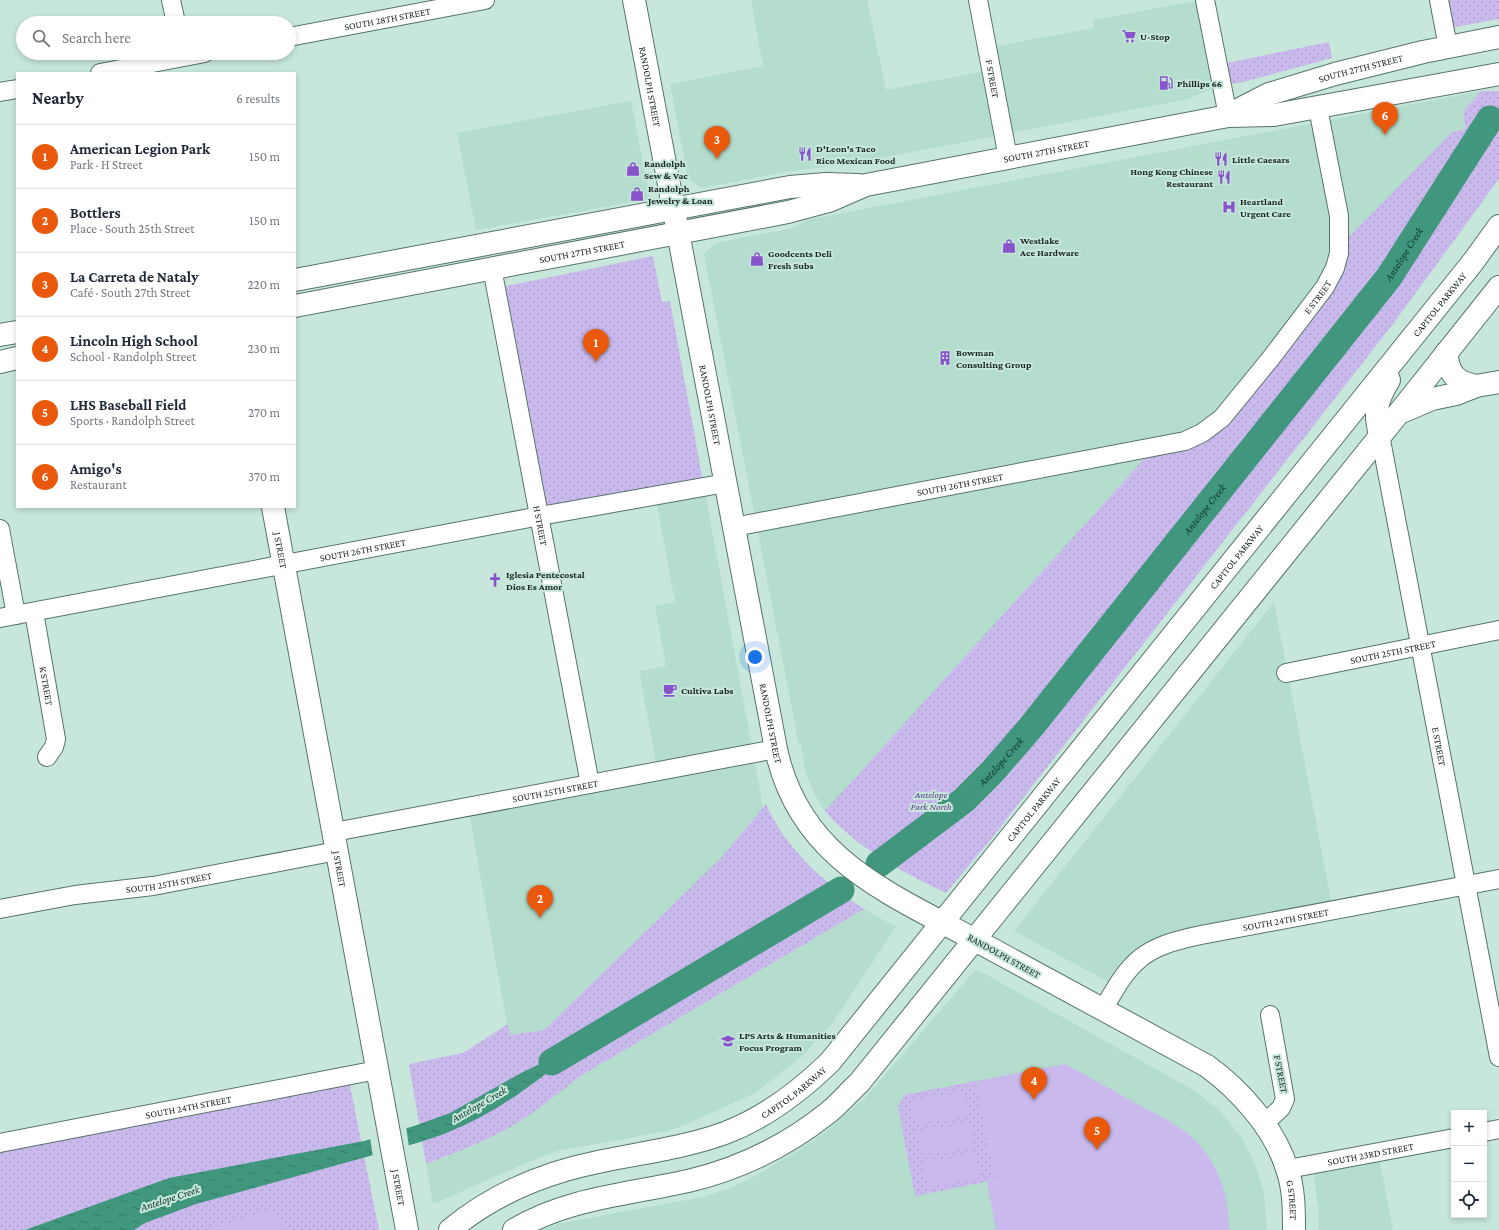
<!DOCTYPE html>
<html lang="en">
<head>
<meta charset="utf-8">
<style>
	:root { --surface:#fff; --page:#f2f2f3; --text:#1f2937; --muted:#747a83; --line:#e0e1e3; --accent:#ea580c }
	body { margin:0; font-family:"Crimson Pro",serif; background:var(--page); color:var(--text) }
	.controls { position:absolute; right:12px; bottom:12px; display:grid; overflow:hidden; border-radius:0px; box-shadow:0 2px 6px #0003 }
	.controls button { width:36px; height:36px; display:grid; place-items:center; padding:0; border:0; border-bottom:1px solid var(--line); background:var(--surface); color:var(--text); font:20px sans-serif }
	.you { position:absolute; left:755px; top:657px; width:14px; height:14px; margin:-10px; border:3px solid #fff; border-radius:50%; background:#1a73e8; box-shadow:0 0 0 6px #1a73e833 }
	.badge { display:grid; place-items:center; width:26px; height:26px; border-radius:50%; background:var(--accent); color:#fff; font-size:13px; font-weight:700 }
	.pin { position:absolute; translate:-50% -33px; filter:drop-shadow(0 1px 2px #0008) }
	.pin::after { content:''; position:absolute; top:21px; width:14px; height:12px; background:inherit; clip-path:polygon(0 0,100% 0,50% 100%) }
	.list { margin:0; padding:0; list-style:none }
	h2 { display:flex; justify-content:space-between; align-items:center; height:52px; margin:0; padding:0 16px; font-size:17px }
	h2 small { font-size:13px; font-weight:400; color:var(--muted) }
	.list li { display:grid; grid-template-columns:26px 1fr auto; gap:12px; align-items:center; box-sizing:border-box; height:64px; padding:0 16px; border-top:1px solid var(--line) }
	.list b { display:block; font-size:15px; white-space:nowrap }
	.list p { margin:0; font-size:13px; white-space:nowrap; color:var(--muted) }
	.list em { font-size:13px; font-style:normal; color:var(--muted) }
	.icon { flex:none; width:22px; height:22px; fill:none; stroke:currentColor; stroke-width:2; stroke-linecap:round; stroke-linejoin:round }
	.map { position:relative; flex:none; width:1499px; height:1230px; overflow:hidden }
	.search { position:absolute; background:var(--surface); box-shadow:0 2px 6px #0003; left:16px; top:16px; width:280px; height:44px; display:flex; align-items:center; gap:10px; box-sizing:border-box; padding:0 14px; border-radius:22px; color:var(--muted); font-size:15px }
	.panel { position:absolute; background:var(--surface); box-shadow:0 2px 6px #0003; left:16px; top:72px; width:280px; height:436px; border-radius:0px }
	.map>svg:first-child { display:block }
</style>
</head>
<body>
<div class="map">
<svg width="1499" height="1230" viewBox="0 0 1499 1230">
	<defs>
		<pattern id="park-dots" width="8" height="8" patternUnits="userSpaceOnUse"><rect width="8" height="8" fill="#cab9ed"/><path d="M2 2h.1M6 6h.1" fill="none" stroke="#ad9fcb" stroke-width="1.8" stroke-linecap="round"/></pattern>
		<pattern id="water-ripples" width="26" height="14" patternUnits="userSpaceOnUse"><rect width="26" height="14" fill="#40977d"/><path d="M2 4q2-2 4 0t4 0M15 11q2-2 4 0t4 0" fill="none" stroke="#357b66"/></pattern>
	</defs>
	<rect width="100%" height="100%" fill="#c7e7db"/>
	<path fill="#b4ddce" d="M 751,0 L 867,0 L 886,90 L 991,70 L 987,48 L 1094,28 L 1093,20 L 1202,0 L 1222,85 L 1188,99 L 855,163 L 785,172 L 702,188 L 688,179 L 670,84 L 763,66 Z
		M 1481,91 L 1463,112 L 1466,129 L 1339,253 L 1222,418 L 1155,447 L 825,811 L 815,795 L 805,771 L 801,743 L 799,745 L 704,254 L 716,243 L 792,228 L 807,220 Z
		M 631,101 L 650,199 L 476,230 L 457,133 Z
		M 704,487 L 763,807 L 721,858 L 544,1030 L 509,1035 L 468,807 L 658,772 L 639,671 L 666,666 L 655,606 L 675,602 L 655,494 Z
		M 1274,602 L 1333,911 L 1177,940 L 1116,986 L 1014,931 Z
		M 864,909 L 896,927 L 832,1024 L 800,1058 L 755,1093 L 687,1124 L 668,1131 L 557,1151 L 531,1161 L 433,1204 L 426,1164 L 469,1148 L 502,1132 L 540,1107 L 579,1077 Z
		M 976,969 L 1195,1091 L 1220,1111 L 1242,1138 L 1256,1166 L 1264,1193 L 1267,1230 L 539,1230 L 562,1223 L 703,1197 L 728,1189 L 751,1178 L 796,1152 L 823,1134 L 866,1097 Z
		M 1378,1152 L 1393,1230 L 1319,1230 L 1318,1206 L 1312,1164 Z"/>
	<path fill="url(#park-dots)" d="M 1439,0 L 1499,0 L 1499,19 L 1445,29 Z
		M 1329,42 L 1332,58 L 1243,82 L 1222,85 L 1217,65 Z
		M 1481,91 L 1499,91 L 1499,179 L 1393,324 L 991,839 L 946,893 C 901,871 858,849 825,811 L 1155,447 L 1194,437 L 1271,358 L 1339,247 L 1452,132 L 1466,129 L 1463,112 Z
		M 653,256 L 662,302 L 670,301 L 704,487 L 540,516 L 497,288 Z
		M 766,804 C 785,848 824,883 864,909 L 579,1077 C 554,1096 529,1118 501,1132 C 477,1145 452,1154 426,1164 L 409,1064 L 463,1053 L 508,1024 L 510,1035 L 544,1030 L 721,858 Z
		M 348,1075 L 379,1230 L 0,1230 L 0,1143 Z
		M 976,1081 L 995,1180 L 915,1196 L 898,1107 L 904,1095 Z"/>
	<path fill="#cab9ed" d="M 1065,1064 C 1089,1077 1113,1090 1137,1104 C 1154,1113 1172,1121 1187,1133 C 1216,1156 1230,1194 1229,1230 L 996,1230 L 987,1182 L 995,1180 L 976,1081 Z
		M 963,1091 L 968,1115 L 916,1125 L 911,1101 Z
		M 969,1122 L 974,1146 L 922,1156 L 917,1132 Z
		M 975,1153 L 980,1177 L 928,1187 L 923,1163 Z
		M 270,1211 L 286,1230 L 206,1230 Z"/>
	<path fill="url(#water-ripples)" d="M 583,1043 C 544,1077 500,1111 451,1131 C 440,1136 428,1139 417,1143 L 196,1204 L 145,1223 L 134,1230 L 25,1230 L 169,1178 L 364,1141 L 414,1126 L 450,1113 L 521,1073 Z"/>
	<path fill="#c7e7db" d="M 406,1126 L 409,1147 L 373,1158 L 370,1137 Z"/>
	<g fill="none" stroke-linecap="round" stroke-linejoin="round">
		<g stroke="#40977d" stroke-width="27">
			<path id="s1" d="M 879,864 L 964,800 L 992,772 L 1031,727 L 1389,277 L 1490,119"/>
			<path d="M 552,1062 L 841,890"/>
		</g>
		<defs>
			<g id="minor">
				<path d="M 171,0 L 176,23"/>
				<path id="s2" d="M 978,0 L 1008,158"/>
				<path d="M 1205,0 L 1228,116"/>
				<path d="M 1439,0 L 1448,47"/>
				<path id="s3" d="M 289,37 L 485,0"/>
				<path d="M 100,73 L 205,53"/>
				<path d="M 0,92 L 17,89"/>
				<path id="s4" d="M 492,268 L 590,784"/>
				<path id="s5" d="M 1380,435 L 1499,1057"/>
				<path id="s6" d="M 734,527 L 1185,441 L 1202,433 L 1222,418 L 1271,358 L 1325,287 L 1335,268 L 1339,253 L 1339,216 L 1318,108"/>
				<path d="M 0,529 L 16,615"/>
				<path id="s7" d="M 34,612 L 56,739 L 54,747 L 47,757"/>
				<path id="s8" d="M 0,618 L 540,516 L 726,483"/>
				<path id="s9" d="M 1286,673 L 1499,630"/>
				<path id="s10" d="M 334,832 L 776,749"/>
				<path id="s11" d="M 0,909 L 75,895 L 153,886 L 337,851"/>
				<path id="s12" d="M 1103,1010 C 1131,959 1143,947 1201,935 L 1499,879"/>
				<path d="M 1264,1124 L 1281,1108 L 1285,1099 L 1270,1015"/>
				<path d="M 1484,1132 L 1499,1129"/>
				<path id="s13" d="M 0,1143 L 377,1070"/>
				<path id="s14" d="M 1288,1169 L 1454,1138"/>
			</g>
			<g id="tertiary">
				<path d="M 1446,353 C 1449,374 1455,382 1476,386"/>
				<path d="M 1399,413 L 1432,399 L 1456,394 L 1476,386 L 1499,382"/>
				<path id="s15" d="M 273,507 L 407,1230"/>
				<path id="s16" d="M 975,940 L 1207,1066 C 1240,1090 1275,1129 1287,1169 C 1294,1188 1294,1210 1294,1230"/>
			</g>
			<g id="secondary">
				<path id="s17" d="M 634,0 L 776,749 C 799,858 887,892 975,940"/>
				<path id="s18" d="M 1230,114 L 1269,94 L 1335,74 L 1423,52 L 1499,37"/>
				<path d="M 295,280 L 790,187 L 826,184 L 858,185"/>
				<path id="s19" d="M 295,306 L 788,212 L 829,201 L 866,185 L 1228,116 L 1274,115 L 1499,74"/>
				<path d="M 0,335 L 17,332"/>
				<path d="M 0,362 L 17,358"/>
				<path d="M 1380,435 C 1374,411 1376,402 1389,380"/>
				<path id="s20" d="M 450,1230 C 493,1194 544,1173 598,1162 C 640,1153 684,1148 725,1133 C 765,1118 799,1092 830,1062 L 1473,262 L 1499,226"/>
				<path d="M 514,1230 C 567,1198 630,1194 688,1181 C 739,1169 788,1145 829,1112 C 840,1103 849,1092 859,1083 L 1410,399 L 1499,287"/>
			</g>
		</defs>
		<use href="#minor" stroke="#577469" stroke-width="20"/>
		<use href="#tertiary" stroke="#577469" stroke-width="24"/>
		<use href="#secondary" stroke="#577469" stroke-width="24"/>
		<use href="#minor" stroke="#fff" stroke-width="18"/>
		<use href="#tertiary" stroke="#fff" stroke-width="22"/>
		<use href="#secondary" stroke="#fff" stroke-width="22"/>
	</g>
	<defs>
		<symbol id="supermarket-bare" viewBox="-9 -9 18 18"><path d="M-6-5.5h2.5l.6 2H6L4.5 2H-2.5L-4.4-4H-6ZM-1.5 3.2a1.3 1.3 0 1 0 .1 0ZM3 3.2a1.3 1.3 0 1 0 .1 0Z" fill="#8754cc" stroke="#c7e7db" stroke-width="2.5" paint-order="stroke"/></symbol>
		<symbol id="fuel-bare" viewBox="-9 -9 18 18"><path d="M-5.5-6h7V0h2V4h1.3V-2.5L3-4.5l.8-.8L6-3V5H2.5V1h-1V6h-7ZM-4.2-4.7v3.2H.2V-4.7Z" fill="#8754cc" stroke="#c7e7db" stroke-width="2.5" paint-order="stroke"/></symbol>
		<symbol id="restaurant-bare" viewBox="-9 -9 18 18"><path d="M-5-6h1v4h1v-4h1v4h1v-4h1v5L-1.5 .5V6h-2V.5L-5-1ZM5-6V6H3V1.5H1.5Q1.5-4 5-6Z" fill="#8754cc" stroke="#c7e7db" stroke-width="2.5" paint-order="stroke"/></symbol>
		<symbol id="shop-bare" viewBox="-9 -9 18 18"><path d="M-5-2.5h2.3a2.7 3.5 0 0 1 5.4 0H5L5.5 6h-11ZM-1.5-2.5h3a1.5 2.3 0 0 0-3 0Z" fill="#8754cc" stroke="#c7e7db" stroke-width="2.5" paint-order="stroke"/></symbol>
		<symbol id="hospital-bare" viewBox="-9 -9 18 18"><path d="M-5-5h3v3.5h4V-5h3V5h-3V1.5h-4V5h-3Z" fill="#8754cc" stroke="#c7e7db" stroke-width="2.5" paint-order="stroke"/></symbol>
		<symbol id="building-bare" viewBox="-9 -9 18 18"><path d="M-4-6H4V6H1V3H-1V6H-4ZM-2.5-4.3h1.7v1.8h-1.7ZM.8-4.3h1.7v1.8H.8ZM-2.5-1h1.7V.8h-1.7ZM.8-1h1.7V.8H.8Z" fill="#8754cc" stroke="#c7e7db" stroke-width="2.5" paint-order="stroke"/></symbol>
		<symbol id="church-bare" viewBox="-9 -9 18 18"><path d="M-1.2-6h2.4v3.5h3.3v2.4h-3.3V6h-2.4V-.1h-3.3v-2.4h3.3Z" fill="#8754cc" stroke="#c7e7db" stroke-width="2.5" paint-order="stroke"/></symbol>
		<symbol id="cafe-bare" viewBox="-9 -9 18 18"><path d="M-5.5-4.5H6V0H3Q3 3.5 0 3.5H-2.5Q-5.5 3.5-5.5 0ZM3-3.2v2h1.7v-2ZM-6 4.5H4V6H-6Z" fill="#8754cc" stroke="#c7e7db" stroke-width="2.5" paint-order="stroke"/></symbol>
		<symbol id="school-bare" viewBox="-9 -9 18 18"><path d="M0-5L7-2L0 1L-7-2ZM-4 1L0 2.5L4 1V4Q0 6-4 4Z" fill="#8754cc" stroke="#c7e7db" stroke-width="2.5" paint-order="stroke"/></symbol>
	</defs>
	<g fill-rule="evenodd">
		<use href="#supermarket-bare" x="1119" y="26" width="20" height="20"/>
		<use href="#fuel-bare" x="1156" y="73" width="20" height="20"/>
		<use href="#restaurant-bare" x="795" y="144" width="20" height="20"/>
		<use href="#restaurant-bare" x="1211" y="149" width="20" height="20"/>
		<use href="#shop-bare" x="623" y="159" width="20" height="20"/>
		<use href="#restaurant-bare" x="1214" y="167" width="20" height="20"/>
		<use href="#shop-bare" x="627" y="184" width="20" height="20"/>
		<use href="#hospital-bare" x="1219" y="197" width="20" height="20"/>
		<use href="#shop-bare" x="999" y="236" width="20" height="20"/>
		<use href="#shop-bare" x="747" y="249" width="20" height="20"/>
		<use href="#building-bare" x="935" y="348" width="20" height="20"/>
		<use href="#church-bare" x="485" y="570" width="20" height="20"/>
		<use href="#cafe-bare" x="660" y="680" width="20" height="20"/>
		<use href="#school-bare" x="718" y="1031" width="20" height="20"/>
	</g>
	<g text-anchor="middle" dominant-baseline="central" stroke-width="4" stroke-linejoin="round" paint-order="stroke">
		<g font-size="10" fill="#182420" stroke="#c7e7db">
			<text stroke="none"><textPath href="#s3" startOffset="100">SOUTH 28TH STREET</textPath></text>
			<text stroke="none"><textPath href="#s18" startOffset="139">SOUTH 27TH STREET</textPath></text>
			<text stroke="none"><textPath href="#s2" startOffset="80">F STREET</textPath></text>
			<text stroke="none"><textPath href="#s17" startOffset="88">RANDOLPH STREET</textPath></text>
			<text stroke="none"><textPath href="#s19" startOffset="768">SOUTH 27TH STREET</textPath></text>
			<text stroke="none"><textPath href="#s19" startOffset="292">SOUTH 27TH STREET</textPath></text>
			<text stroke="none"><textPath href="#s6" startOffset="657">E STREET</textPath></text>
			<text stroke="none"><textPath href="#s20" startOffset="1395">CAPITOL PARKWAY</textPath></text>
			<text stroke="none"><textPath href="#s17" startOffset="412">RANDOLPH STREET</textPath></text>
			<text stroke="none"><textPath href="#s6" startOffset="230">SOUTH 26TH STREET</textPath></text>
			<text stroke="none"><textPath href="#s4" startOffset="262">H STREET</textPath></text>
			<text stroke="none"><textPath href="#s15" startOffset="44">J STREET</textPath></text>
			<text stroke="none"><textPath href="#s8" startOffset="369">SOUTH 26TH STREET</textPath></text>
			<text stroke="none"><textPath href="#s20" startOffset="1071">CAPITOL PARKWAY</textPath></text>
			<text stroke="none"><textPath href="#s9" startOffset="109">SOUTH 25TH STREET</textPath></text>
			<text stroke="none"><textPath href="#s7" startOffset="75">K STREET</textPath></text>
			<text stroke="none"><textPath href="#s17" startOffset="736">RANDOLPH STREET</textPath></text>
			<text stroke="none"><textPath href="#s5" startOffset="317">E STREET</textPath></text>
			<text stroke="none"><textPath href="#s10" startOffset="225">SOUTH 25TH STREET</textPath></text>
			<text stroke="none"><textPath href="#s20" startOffset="747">CAPITOL PARKWAY</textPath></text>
			<text stroke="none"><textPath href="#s15" startOffset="368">J STREET</textPath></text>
			<text stroke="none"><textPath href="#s11" startOffset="171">SOUTH 25TH STREET</textPath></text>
			<text stroke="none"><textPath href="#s12" startOffset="216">SOUTH 24TH STREET</textPath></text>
			<text transform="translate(1004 956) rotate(29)">RANDOLPH STREET</text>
			<text transform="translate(1281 1074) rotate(79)">F STREET</text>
			<text stroke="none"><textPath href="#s20" startOffset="375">CAPITOL PARKWAY</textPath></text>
			<text stroke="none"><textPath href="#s13" startOffset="192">SOUTH 24TH STREET</textPath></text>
			<text stroke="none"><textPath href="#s14" startOffset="84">SOUTH 23RD STREET</textPath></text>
			<text stroke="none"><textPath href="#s15" startOffset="692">J STREET</textPath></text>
			<text stroke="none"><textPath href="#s16" startOffset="428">G STREET</textPath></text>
		</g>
		<g font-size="10" font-weight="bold" fill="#182420" stroke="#c7e7db" text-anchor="start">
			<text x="1140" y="36">U-Stop</text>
			<text x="1177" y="83">Phillips 66</text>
			<text x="816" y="148">D'Leon's Taco<tspan x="816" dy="12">Rico Mexican Food</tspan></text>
			<text x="1232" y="159">Little Caesars</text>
			<text x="644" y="163">Randolph<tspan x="644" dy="12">Sew &amp; Vac</tspan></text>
			<text x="1213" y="171" text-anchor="end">Hong Kong Chinese<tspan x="1213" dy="12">Restaurant</tspan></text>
			<text x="648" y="188">Randolph<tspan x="648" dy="12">Jewelry &amp; Loan</tspan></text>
			<text x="1240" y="201">Heartland<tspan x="1240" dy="12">Urgent Care</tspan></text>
			<text x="1020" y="240">Westlake<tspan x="1020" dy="12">Ace Hardware</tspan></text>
			<text x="768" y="253">Goodcents Deli<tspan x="768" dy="12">Fresh Subs</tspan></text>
			<text x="956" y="352">Bowman<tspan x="956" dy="12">Consulting Group</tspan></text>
			<text x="506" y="574">Iglesia Pentecostal<tspan x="506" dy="12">Dios Es Amor</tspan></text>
			<text x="681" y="690">Cultiva Labs</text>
			<text x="739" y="1035">LPS Arts &amp; Humanities<tspan x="739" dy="12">Focus Program</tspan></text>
		</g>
		<g font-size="10" font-style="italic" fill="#5d3e8a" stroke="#c7e7db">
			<text x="931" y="794">Antelope<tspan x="931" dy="12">Park North</tspan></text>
		</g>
		<g font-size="11" font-style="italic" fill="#0f372c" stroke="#c7e7db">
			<text stroke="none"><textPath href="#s1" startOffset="808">Antelope Creek</textPath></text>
			<text stroke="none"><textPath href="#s1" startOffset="484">Antelope Creek</textPath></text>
			<text stroke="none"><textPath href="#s1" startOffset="160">Antelope Creek</textPath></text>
			<text transform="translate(479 1104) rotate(-30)">Antelope Creek</text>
			<text transform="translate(170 1198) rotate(-18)">Antelope Creek</text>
		</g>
	</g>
</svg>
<div class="controls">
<button>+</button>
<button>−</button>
<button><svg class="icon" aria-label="locate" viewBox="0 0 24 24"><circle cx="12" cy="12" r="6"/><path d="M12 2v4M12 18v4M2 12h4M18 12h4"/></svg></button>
</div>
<div class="you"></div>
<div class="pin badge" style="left:596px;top:362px">1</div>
<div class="pin badge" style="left:540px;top:918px">2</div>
<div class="pin badge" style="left:717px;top:159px">3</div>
<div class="pin badge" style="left:1034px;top:1100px">4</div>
<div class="pin badge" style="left:1097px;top:1150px">5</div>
<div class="pin badge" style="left:1385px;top:135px">6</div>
<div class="search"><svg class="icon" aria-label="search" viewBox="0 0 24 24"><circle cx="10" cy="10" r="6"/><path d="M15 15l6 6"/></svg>Search here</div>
<section class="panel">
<h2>Nearby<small>6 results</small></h2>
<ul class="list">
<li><span class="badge">1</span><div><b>American Legion Park</b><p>Park · H Street</p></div><em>150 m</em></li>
<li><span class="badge">2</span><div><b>Bottlers</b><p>Place · South 25th Street</p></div><em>150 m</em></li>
<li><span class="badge">3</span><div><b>La Carreta de Nataly</b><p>Café · South 27th Street</p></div><em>220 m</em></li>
<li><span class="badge">4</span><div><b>Lincoln High School</b><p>School · Randolph Street</p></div><em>230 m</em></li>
<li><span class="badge">5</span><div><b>LHS Baseball Field</b><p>Sports · Randolph Street</p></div><em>270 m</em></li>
<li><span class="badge">6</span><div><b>Amigo's</b><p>Restaurant</p></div><em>370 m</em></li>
</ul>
</section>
</div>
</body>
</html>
